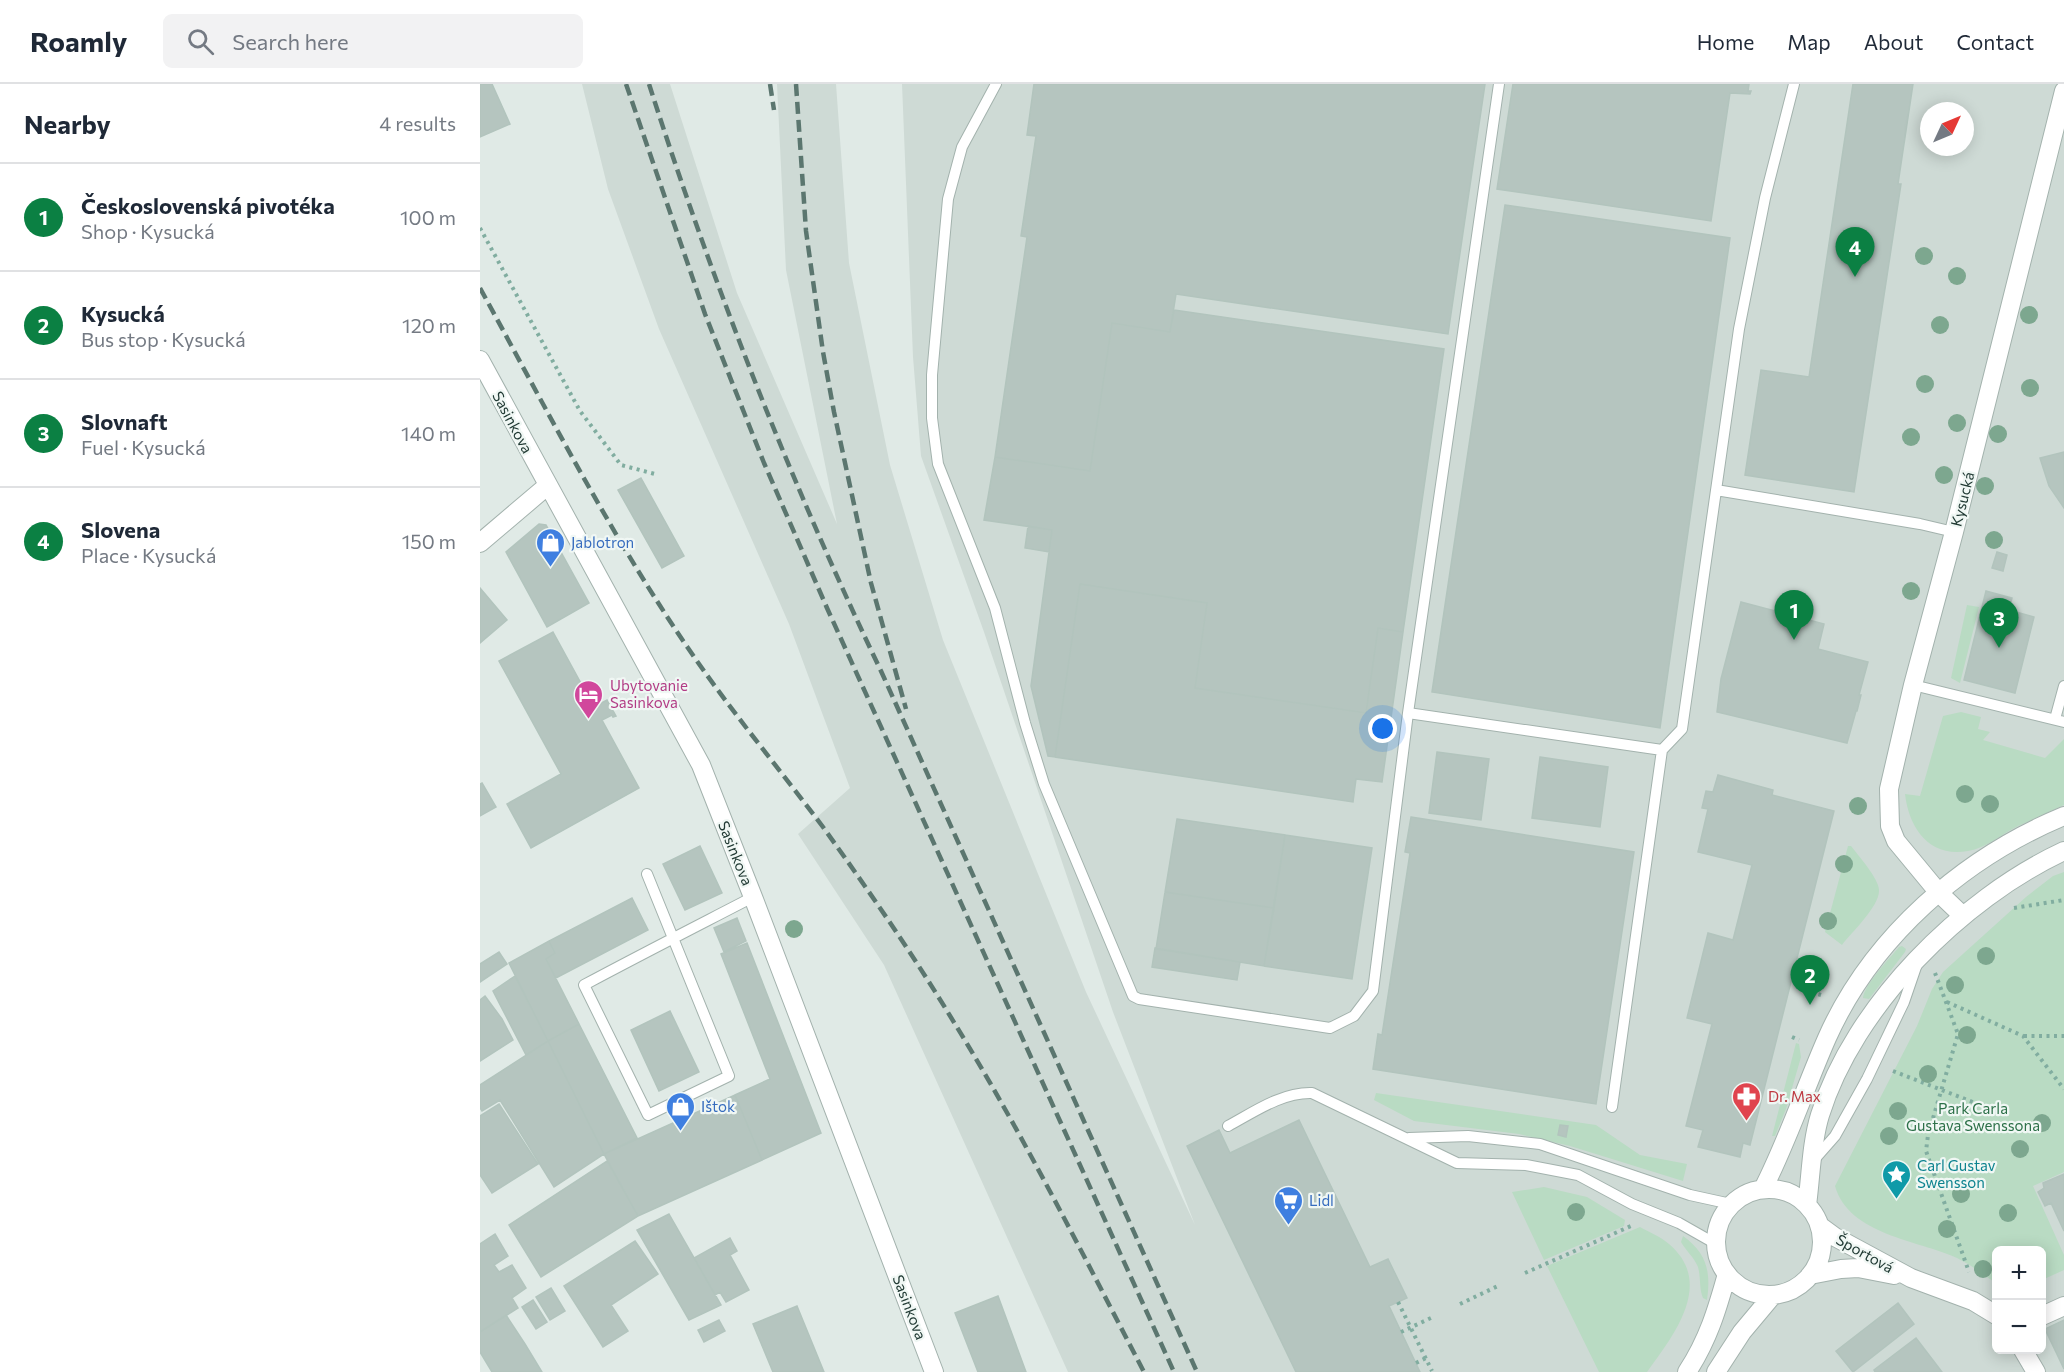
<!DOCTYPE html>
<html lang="en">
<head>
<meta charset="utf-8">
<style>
	:root { --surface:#fff; --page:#f2f2f3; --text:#1f2937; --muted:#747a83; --line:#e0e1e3; --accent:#0b8043 }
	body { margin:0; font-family:Commissioner,sans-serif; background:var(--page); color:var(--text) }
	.controls { position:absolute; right:18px; bottom:18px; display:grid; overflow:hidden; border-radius:9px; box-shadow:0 3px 15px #0003 }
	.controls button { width:54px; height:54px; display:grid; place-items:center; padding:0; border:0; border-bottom:2px solid var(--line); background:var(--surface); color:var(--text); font:30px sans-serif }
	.compass { position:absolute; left:1440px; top:18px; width:54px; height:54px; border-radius:50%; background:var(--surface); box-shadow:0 3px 15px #0003; rotate:46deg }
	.you { position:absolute; left:903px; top:645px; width:21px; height:21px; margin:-15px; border:4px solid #fff; border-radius:50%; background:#1a73e8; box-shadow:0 0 0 9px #1a73e833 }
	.badge { display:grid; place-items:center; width:39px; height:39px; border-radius:50%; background:var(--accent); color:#fff; font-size:20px; font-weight:700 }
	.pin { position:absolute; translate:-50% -50px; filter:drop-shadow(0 2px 3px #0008) }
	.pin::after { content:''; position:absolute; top:32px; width:21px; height:18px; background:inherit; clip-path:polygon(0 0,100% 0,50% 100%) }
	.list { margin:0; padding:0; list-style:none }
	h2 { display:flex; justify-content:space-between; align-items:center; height:78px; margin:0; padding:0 24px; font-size:26px }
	h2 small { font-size:20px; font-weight:400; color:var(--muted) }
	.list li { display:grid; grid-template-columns:39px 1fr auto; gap:18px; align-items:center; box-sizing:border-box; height:108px; padding:0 24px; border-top:2px solid var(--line) }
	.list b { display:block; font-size:22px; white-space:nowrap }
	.list p { margin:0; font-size:20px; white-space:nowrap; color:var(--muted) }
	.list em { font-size:20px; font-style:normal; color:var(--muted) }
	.icon { flex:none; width:33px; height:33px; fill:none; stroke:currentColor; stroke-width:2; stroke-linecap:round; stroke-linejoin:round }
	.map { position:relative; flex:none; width:1584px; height:1288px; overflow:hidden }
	header { display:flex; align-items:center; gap:36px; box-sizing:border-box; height:84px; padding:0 30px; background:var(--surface); border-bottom:2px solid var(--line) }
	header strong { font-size:28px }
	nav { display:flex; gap:33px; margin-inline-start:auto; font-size:21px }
	.search { width:420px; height:54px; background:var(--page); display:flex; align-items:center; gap:15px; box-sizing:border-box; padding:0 21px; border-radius:9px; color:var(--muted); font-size:22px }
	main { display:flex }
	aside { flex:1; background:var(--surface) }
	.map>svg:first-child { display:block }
</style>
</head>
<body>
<header>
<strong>Roamly</strong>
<div class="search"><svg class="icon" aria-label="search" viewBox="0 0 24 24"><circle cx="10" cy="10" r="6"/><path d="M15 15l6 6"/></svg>Search here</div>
<nav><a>Home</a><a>Map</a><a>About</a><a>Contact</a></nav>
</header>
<main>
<aside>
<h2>Nearby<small>4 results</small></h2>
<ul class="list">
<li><span class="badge">1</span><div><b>Československá pivotéka</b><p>Shop · Kysucká</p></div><em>100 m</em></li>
<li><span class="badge">2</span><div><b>Kysucká</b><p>Bus stop · Kysucká</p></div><em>120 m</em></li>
<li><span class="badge">3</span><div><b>Slovnaft</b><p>Fuel · Kysucká</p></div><em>140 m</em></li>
<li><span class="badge">4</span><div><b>Slovena</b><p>Place · Kysucká</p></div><em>150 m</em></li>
</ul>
</aside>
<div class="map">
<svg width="1584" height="1288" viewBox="0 0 1584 1288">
	<rect width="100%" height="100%" fill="#e0eae6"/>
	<path fill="#cedad5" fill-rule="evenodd" d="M 102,0 L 190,0 L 257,209 L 357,440 L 306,186 L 297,0 L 356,0 L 369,179 L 410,381 L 463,556 L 606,908 L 715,1141 L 633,928 L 504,548 L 441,372 L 433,273 L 422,0 L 1584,0 L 1584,1288 L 588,1288 L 404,881 L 318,750 L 370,704 L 309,540 L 179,245 L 128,105 ZM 1449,27 L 1485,27 L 1485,63 L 1449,63 ZM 1516,1166 L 1562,1166 L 1562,1266 L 1516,1266 Z"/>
	<path fill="#b9dbc3" d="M 1487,521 L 1499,523 L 1480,599 L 1471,594 Z
		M 1481,628 L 1501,633 L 1498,645 L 1510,648 L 1503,656 L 1565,674 L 1584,655 L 1584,721 C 1569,728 1553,735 1538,742 C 1522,750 1506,764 1488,767 C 1449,774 1429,744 1425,710 L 1440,712 L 1463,632 Z
		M 1368,762 L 1371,762 C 1378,771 1399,795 1399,806 C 1400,822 1372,848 1362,861 L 1345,848 Z
		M 1584,788 L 1584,1088 L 1553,1102 L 1584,1171 L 1584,1186 L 1562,1196 L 1562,1166 L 1516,1166 L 1516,1199 C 1504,1191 1491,1181 1477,1174 C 1438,1156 1369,1151 1355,1102 L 1437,942 L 1452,905 L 1463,888 L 1546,813 L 1573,792 Z
		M 1422,862 L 1426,865 L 1425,868 L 1389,915 L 1383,914 C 1384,901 1410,874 1419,863 Z
		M 1316,959 L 1319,960 L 1321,973 L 1306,1025 L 1295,1052 L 1292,1052 Z
		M 896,1009 L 1116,1041 L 1160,1071 L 1207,1080 L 1203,1097 L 1090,1062 L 1039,1050 L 934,1037 L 894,1016 Z
		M 1064,1103 L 1107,1113 L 1145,1136 L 1144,1142 L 1064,1176 L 1032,1108 Z
		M 1160,1143 C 1169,1148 1181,1153 1189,1160 C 1235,1199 1194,1251 1167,1288 L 1119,1288 L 1067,1182 Z
		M 1203,1152 C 1227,1169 1231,1188 1227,1216 L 1223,1214 C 1219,1205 1221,1194 1218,1183 C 1214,1173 1206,1167 1201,1158 Z"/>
	<path fill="#b5c5bf" stroke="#b2c4bd" stroke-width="1.5" d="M 0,0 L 12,0 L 30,40 L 0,53 Z
		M 554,0 L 1005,0 L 968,250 L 696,210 L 690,248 L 632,239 L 610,387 L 515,373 L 547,153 L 541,152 L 556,52 L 547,51 Z
		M 1033,0 L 1269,0 L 1268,7 L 1271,7 L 1270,10 L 1250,9 L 1231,137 L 1017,105 Z
		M 1373,0 L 1433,0 L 1418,100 L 1421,100 L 1374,408 L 1265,391 L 1281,286 L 1329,293 Z
		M 1025,121 L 1250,154 L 1180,644 L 952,608 Z
		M 694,226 L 964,265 L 923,548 L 898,544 L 886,629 L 715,604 L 727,519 L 600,500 L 575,673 L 568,672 L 551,602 L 572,446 L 504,436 L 515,373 L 610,387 L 632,239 L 690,248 Z
		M 1584,368 L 1584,424 L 1569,402 L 1560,374 Z
		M 161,394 L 204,472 L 182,484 L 138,406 Z
		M 59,440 L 66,441 L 109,519 L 67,543 L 26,468 Z
		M 548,442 L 572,446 L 569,468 L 545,464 Z
		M 1517,468 L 1527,471 L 1523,487 L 1512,484 Z
		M 600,500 L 727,519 L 715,604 L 886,629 L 898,544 L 923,548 L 902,698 L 876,695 L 873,718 L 575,673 Z
		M 0,504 L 27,536 L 0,559 Z
		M 1506,507 L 1532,514 L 1529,526 L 1554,533 L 1535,609 L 1484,596 Z
		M 1261,518 L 1344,540 L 1338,565 L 1388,578 L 1379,611 L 1381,611 L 1377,627 L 1376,627 L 1367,659 L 1237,628 L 1241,595 Z
		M 73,548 L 114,623 L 127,616 L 136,632 L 133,633 L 132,631 L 122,636 L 159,704 L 51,764 L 27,720 L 81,690 L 19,577 Z
		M 957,668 L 1009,675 L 1001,736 L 949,729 Z
		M 1060,673 L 1128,683 L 1120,743 L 1052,734 Z
		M 1238,691 L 1293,706 L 1292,711 L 1354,727 L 1270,1061 L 1263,1059 L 1260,1073 L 1218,1063 L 1223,1046 L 1206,1042 L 1232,940 L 1207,934 L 1228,849 L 1253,856 L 1272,781 L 1218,768 L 1228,725 L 1222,724 L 1226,707 L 1233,708 Z
		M 2,699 L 16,723 L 0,732 L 0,700 Z
		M 931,733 L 1154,768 L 1116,1020 L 893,985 L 898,950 L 902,951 L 930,769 L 925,768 Z
		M 697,735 L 805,751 L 794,824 L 685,808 Z
		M 805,751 L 892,764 L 872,895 L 784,882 Z
		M 220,762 L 242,809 L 205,826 L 183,780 Z
		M 685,808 L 794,824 L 784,882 L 676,865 Z
		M 152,814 L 168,846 L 76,894 L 66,875 L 75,869 L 69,857 Z
		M 257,834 L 266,857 L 244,868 L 234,844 Z
		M 69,857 L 75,869 L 66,875 L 99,940 L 68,957 L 29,879 Z
		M 267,859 L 341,1049 L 282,1076 L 255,1011 L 290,995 L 241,870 Z
		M 675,864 L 760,878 L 757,896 L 672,883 Z
		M 19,868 L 27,880 L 0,898 L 0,880 Z
		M 35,892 L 68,957 L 46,971 L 13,907 Z
		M 5,912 L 22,935 L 33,956 L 0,977 L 0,916 Z
		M 190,927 L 219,988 L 179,1007 L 151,946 Z
		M 99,940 L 157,1054 L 124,1070 L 68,957 Z
		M 68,957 L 124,1070 L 74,1103 L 20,1016 L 2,1027 L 0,1024 L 0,1001 Z
		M 255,1011 L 282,1076 L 158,1132 L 124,1070 Z
		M 19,1020 L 58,1080 L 12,1109 L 0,1091 L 0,1032 Z
		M 819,1036 L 890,1183 L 908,1175 L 927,1214 L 909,1222 L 940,1288 L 816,1288 L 707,1062 L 739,1046 L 750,1069 Z
		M 1080,1041 L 1088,1042 L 1086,1053 L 1078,1051 Z
		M 127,1077 L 158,1132 L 61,1193 L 29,1141 Z
		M 1584,1090 L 1584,1147 L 1571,1119 L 1565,1122 L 1558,1108 L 1564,1104 L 1563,1099 Z
		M 189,1130 L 241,1221 L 209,1236 L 157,1146 Z
		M 15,1150 L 28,1172 L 14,1181 L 19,1188 L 32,1181 L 46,1204 L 32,1214 L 38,1224 L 0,1248 L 0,1160 Z
		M 250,1154 L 257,1167 L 250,1171 L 269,1206 L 246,1218 L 240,1208 L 235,1211 L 214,1174 Z
		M 155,1157 L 178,1190 L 131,1221 L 148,1247 L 123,1263 L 84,1202 Z
		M 71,1204 L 85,1227 L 70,1236 L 56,1213 Z
		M 518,1212 L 546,1288 L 498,1288 L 475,1229 Z
		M 53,1216 L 67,1238 L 56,1245 L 42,1223 Z
		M 1418,1219 L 1434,1240 L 1373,1288 L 1356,1267 Z
		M 317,1222 L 344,1288 L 293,1288 L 273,1240 Z
		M 26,1231 L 45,1260 L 62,1288 L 12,1288 L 0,1268 L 0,1248 Z
		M 239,1236 L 245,1247 L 224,1258 L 218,1246 Z
		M 1584,1236 L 1584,1285 L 1565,1245 Z
		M 1436,1254 L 1462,1288 L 1395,1288 L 1394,1286 Z"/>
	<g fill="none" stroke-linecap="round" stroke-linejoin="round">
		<defs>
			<path id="service" d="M 516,0 L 482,63 L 468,115 L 452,291 L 452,334 L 458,380 L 515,524 L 545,639 L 564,700 L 653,912 L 659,915 L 850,944 L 874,932 L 893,907 L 928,629 L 1019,0
				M 1236,406 L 1440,440 L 1474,448
				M 1433,601 L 1584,638
				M 928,629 L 1182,666 L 1202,645 L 1259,245 L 1285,114 L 1314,0
				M 1575,635 L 1584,602
				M 167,790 L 249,992 L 168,1031 L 104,901 C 160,871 217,842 273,813
				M 1132,1023 L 1182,666
				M 748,1042 C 774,1028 802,1008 832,1009 L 977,1079 L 1046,1081 L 1098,1091 L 1152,1120 L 1199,1139 L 1236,1160
				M 929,1054 L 988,1052 L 1060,1060 L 1210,1111 L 1251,1120
				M 1333,1077 L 1355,1052 L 1387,995 L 1424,918 L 1436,883"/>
			<path id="minor" d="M 0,276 L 221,681 L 273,813 L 454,1288
				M 0,459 L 67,402
				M 1482,831 L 1459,809 L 1416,757 L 1410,742 L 1409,705 L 1433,601 L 1474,448 L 1584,7
				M 1283,1105 C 1308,1056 1325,1004 1347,954 C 1392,853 1483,774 1584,732
				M1236 1158a53 53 0 1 1 106 0a53 53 0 1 1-106 0Z
				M 1327,1121 C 1331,1092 1331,1060 1340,1031 C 1374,922 1481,815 1584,767
				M 1340,1142 L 1355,1153 L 1431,1194 L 1493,1217 L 1516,1231
				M 1330,1191 L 1361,1185 L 1378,1184 L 1414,1191
				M 1562,1232 L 1584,1222
				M 1543,1266 L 1556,1288
				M 1207,1288 C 1228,1256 1237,1226 1247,1190
				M 1236,1288 L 1262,1248 L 1293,1211"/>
		</defs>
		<use href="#service" stroke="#a3b2ad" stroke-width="12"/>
		<use href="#minor" stroke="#a3b2ad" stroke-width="20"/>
		<path stroke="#81ada0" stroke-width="4" stroke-dasharray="3 4.5" stroke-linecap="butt" d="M 0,144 L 100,327 L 141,381 L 175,390
			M 1534,824 L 1584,816
			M 1455,889 L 1478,950 L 1448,1051 L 1446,1067 L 1489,1188
			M 1324,906 L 1341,911
			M 1467,918 L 1543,952 L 1584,1005
			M 1544,952 L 1584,952
			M 1312,953 L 1319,956
			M 1413,987 L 1521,1029
			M 1045,1189 L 1151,1142
			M 918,1218 L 952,1287
			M 980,1220 L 1020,1201
			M 921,1248 L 953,1233
			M 936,1279 L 946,1274"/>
		<use href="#service" stroke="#fff" stroke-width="10"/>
		<use href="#minor" stroke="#fff" stroke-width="18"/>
		<path stroke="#5b766f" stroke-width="4.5" stroke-dasharray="12 6" stroke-linecap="butt" d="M 146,0 L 225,230 L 284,379 L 347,524 L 694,1288
			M 169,0 C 233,200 310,397 401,587 L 717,1288
			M 290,0 L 294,26
			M 316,0 L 326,147 L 343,268 L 354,328 L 391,499 L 426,625
			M 0,204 C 67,326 130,450 208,564 C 250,626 298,683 343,743 C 389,807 434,872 475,940 C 544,1052 603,1171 664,1288"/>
	</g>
	<g fill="#7da78f">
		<circle cx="1444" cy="172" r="9"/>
		<circle cx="1477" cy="192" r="9"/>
		<circle cx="1549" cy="231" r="9"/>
		<circle cx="1460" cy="241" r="9"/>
		<circle cx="1445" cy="300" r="9"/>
		<circle cx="1550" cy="304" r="9"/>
		<circle cx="1477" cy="339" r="9"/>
		<circle cx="1518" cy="350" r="9"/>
		<circle cx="1431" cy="353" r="9"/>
		<circle cx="1464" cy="391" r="9"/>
		<circle cx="1505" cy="402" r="9"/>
		<circle cx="1514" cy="456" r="9"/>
		<circle cx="1431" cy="507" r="9"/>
		<circle cx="1485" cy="710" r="9"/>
		<circle cx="1510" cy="720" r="9"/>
		<circle cx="1378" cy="722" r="9"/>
		<circle cx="1364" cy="780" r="9"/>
		<circle cx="1348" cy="837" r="9"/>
		<circle cx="314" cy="845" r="9"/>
		<circle cx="1506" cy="872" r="9"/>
		<circle cx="1332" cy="895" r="9"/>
		<circle cx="1475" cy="901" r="9"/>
		<circle cx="1487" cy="951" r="9"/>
		<circle cx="1448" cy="990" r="9"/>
		<circle cx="1418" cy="1027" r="9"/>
		<circle cx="1562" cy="1039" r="9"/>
		<circle cx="1409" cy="1052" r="9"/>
		<circle cx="1540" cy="1065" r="9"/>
		<circle cx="1481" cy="1110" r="9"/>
		<circle cx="1096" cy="1128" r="9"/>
		<circle cx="1528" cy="1129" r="9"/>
		<circle cx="1467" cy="1145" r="9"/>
		<circle cx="1503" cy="1185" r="9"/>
	</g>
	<defs>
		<symbol id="shop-pin" viewBox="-11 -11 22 30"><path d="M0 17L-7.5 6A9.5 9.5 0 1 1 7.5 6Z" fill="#3f7fe0" stroke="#f0f7f4"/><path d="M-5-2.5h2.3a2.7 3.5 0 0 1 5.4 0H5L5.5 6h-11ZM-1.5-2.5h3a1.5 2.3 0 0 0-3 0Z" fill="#fff"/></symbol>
		<symbol id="hotel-pin" viewBox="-11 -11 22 30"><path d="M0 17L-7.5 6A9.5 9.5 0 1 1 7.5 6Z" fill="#d1479c" stroke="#f0f7f4"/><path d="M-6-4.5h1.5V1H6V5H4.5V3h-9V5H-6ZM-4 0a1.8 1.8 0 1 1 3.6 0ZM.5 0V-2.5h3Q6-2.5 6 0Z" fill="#fff"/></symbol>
		<symbol id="pharmacy-pin" viewBox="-11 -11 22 30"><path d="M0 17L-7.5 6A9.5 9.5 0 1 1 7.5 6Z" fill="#e0444e" stroke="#f0f7f4"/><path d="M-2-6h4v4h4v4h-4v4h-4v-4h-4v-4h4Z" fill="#fff"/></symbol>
		<symbol id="sight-pin" viewBox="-11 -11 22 30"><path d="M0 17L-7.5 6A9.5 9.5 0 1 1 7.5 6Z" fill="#0f9aa8" stroke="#f0f7f4"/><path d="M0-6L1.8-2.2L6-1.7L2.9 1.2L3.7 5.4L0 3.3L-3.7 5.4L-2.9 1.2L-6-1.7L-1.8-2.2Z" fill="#fff"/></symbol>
		<symbol id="supermarket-pin" viewBox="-11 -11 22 30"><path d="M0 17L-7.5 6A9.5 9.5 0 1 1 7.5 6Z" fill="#3f7fe0" stroke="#f0f7f4"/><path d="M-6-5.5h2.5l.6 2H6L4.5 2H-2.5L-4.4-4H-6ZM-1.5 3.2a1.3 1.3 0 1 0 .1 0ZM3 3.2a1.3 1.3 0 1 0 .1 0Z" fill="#fff"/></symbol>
	</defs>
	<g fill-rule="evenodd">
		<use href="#shop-pin" x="54" y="442" width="33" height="45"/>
		<use href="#hotel-pin" x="92" y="594" width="33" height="45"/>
		<use href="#pharmacy-pin" x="1250" y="996" width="33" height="45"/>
		<use href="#shop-pin" x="184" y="1006" width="33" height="45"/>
		<use href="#sight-pin" x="1400" y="1074" width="33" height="45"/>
		<use href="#supermarket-pin" x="792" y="1100" width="33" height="45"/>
	</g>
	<g text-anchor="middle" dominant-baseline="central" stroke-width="4.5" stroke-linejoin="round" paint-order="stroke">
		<g font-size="15" fill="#213a34" stroke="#f0f7f4">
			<text transform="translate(33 338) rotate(62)">Sasinkova</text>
			<text transform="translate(1482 415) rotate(-76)">Kysucká</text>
			<text transform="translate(256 769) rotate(68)">Sasinkova</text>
			<text transform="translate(1385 1169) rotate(29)">Športová</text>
			<text transform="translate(430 1223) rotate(69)">Sasinkova</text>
		</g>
		<g font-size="15" fill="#366cbe" stroke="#f0f7f4" text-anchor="start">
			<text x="91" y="458">Jablotron</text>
			<text x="221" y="1022">Ištok</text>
			<text x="829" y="1116">Lidl</text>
		</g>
		<g font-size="15" fill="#b23c85" stroke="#f0f7f4" text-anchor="start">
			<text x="130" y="601">Ubytovanie<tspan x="130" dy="17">Sasinkova</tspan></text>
		</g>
		<g font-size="15" fill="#be3a42" stroke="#f0f7f4" text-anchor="start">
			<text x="1288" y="1012">Dr. Max</text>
		</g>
		<g font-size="15" fill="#2c7048" stroke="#f0f7f4">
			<text x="1493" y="1024">Park Carla<tspan x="1493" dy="17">Gustava Swenssona</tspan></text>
		</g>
		<g font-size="15" fill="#0d838f" stroke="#f0f7f4" text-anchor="start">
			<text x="1437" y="1081">Carl Gustav<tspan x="1437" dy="17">Swensson</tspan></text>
		</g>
	</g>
</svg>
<div class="controls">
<button>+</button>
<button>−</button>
</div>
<svg class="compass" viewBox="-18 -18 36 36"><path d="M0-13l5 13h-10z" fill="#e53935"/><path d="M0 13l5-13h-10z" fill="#747a83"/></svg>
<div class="you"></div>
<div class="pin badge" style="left:1314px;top:556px">1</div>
<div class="pin badge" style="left:1330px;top:921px">2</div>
<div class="pin badge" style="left:1519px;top:564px">3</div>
<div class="pin badge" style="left:1375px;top:193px">4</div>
</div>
</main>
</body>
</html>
